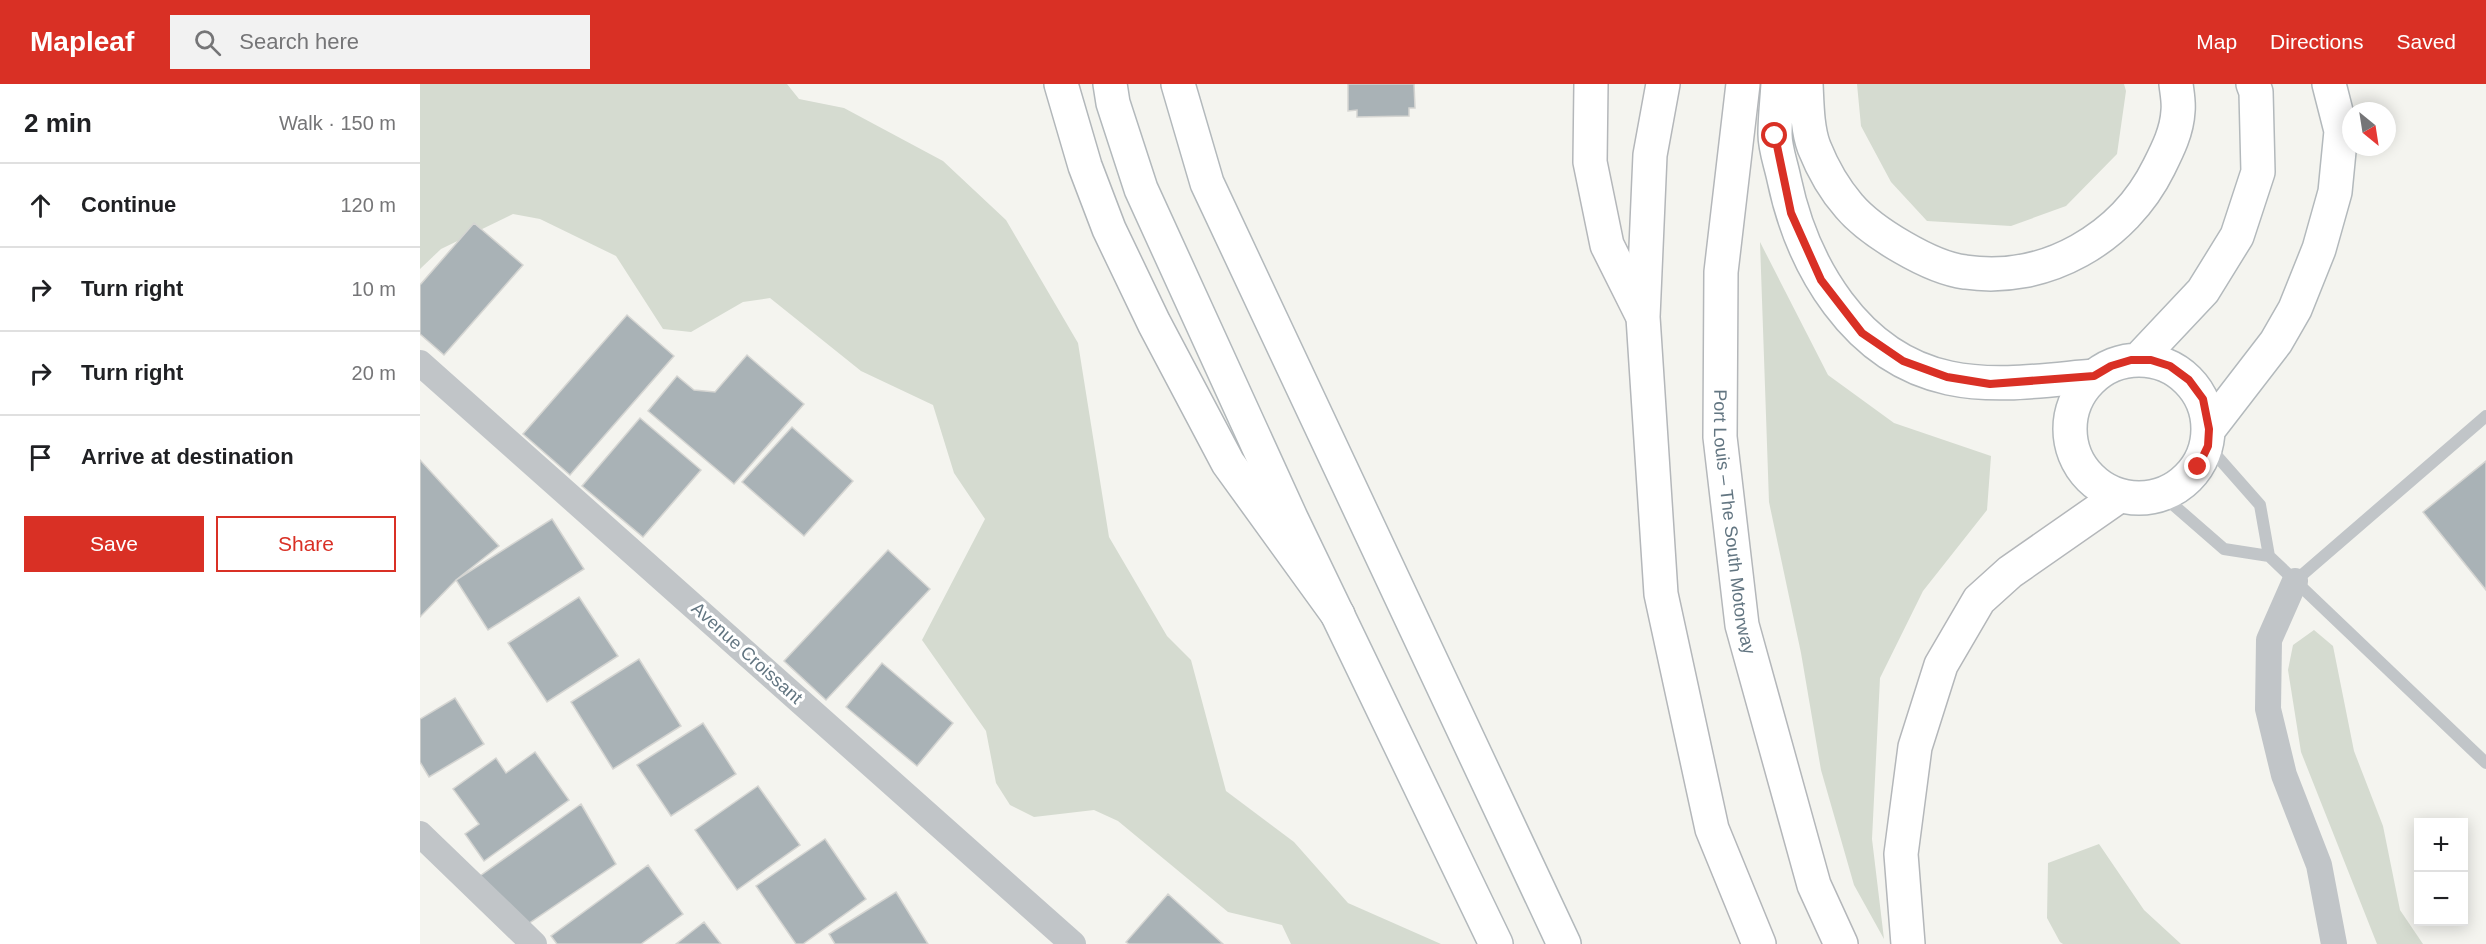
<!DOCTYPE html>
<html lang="en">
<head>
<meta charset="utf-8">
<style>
	:root { --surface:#fff; --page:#f2f2f2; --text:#202124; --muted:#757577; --line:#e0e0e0; --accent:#d93025 }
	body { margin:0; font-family:Arial,sans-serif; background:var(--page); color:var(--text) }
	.controls { position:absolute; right:18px; bottom:18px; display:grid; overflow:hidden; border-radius:0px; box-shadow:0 3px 15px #0003 }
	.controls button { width:54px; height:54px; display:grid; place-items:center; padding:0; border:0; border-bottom:2px solid var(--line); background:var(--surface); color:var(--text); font:30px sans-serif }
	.compass { position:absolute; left:1922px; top:18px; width:54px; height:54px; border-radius:50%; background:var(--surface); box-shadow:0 3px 15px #0003; rotate:150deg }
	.stop { position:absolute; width:18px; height:18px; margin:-14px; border:4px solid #d93025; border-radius:50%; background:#fff }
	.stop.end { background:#d93025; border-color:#fff; box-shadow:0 2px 6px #0008 }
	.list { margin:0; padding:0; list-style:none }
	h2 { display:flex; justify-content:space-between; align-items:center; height:78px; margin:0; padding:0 24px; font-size:26px }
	h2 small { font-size:20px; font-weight:400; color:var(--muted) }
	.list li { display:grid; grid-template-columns:39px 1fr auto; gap:18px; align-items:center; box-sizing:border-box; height:84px; padding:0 24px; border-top:2px solid var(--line) }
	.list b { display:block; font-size:22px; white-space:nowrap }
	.list em { font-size:20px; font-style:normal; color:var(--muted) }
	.actions { display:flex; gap:12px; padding:18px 24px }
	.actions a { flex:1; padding:14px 0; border:2px solid var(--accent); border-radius:0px; text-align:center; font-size:21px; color:var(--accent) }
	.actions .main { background:var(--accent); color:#fff }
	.icon { flex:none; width:33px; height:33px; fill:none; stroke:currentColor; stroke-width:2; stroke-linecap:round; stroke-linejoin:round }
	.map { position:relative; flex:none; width:2066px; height:860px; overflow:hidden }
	header { display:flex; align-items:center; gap:36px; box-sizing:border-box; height:84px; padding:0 30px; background:var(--accent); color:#fff }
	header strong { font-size:28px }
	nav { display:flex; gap:33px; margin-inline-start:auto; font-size:21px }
	.search { width:420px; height:54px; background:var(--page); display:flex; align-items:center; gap:15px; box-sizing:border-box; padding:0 21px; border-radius:0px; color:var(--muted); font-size:22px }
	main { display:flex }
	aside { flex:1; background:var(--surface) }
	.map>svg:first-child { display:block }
</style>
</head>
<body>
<header>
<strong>Mapleaf</strong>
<div class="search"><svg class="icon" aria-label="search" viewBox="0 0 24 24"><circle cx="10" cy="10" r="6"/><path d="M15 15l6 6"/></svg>Search here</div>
<nav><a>Map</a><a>Directions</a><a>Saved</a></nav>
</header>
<main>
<aside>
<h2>2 min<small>Walk · 150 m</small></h2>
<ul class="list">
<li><svg class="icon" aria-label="ahead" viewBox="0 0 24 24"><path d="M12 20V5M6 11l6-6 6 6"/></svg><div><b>Continue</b></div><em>120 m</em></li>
<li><svg class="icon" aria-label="right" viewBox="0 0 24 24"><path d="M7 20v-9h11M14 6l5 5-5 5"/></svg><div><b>Turn right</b></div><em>10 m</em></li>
<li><svg class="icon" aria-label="right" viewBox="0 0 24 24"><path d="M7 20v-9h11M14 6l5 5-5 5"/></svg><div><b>Turn right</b></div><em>20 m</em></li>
<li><svg class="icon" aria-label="arrive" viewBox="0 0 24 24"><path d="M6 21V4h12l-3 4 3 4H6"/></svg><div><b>Arrive at destination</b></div></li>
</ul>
<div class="actions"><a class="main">Save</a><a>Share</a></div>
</aside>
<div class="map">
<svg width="2066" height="860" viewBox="0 0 2066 860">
	<rect width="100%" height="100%" fill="#f4f4ef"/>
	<path fill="#d5dbd0" d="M 0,0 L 367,0 L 379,15 L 424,24 L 523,77 L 586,136 L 658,259 L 689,453 L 747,552 L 771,576 L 806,707 L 874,758 L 928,819 L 1021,860 L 871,860 L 862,841 L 808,828 L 698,737 L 674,726 L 614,733 L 590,721 L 576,699 L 566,647 L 502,556 L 565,435 L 534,389 L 513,321 L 441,287 L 350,214 L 323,218 L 271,248 L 243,245 L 196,172 L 120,135 L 93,130 L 21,165 L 0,185 Z
		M 1437,0 L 1704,0 L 1706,7 L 1697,70 L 1646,122 L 1591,142 L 1507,137 L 1471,98 L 1441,42 Z
		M 1340,158 L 1408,291 L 1474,339 L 1571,372 L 1567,426 L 1503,507 L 1460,594 L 1452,755 L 1464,855 L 1434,801 L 1401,686 L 1381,569 L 1349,418 Z
		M 1894,546 L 1913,562 L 1934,667 L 1963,742 L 1980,826 L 2003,860 L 1957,860 L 1881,668 L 1868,586 L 1873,561 Z
		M 1679,760 L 1724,826 L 1761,860 L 1643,860 L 1640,858 L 1627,834 L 1628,779 Z"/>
	<path fill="#a9b2b6" stroke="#d5d5d2" stroke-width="1.5" d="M 928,0 L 994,0 L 995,24 L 989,24 L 989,32 L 937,33 L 937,26 L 928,27 Z
		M 54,139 L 103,181 L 24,271 L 0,250 L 0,201 Z
		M 207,231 L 254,272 L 150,391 L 103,350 Z
		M 327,271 L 384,320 L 314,400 L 228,327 L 257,292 L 274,306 L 295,308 Z
		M 220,334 L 281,386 L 223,453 L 162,402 Z
		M 372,343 L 433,397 L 384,452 L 322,398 Z
		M 0,376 L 79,462 L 36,496 L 0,533 Z
		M 2066,377 L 2066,506 L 2003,428 Z
		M 132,435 L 164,485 L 68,546 L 36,496 Z
		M 468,466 L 510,505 L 406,616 L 364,577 Z
		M 159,513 L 198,572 L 127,618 L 88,559 Z
		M 219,575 L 261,642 L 193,685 L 151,618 Z
		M 462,579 L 533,639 L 497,682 L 426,623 Z
		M 35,614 L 64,660 L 9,693 L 0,678 L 0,635 Z
		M 283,639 L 316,690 L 251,732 L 217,681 Z
		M 115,668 L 149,716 L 64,777 L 45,750 L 59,740 L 33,705 L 76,674 L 86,689 Z
		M 338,702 L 380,761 L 317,806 L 275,746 Z
		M 161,720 L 196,780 L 99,846 L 50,799 Z
		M 405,755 L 446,815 L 383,860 L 376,860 L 336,802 Z
		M 228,781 L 263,830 L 221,860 L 137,860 L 131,852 Z
		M 476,808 L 508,860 L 415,860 L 409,850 Z
		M 748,810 L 803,860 L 709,860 L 706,858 Z
		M 284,838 L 301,860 L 256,860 Z"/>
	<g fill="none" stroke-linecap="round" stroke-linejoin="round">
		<defs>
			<path id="secondary" d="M 690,0 L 693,19 L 721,105 L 871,434 L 1076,860
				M 758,0 L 787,99 L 1144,860
				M1650 345a69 69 0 1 1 138 0a69 69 0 1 1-138 0Z
				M 1718,276 L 1783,207 L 1817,152 L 1838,88 L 1836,8 L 1833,0
				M 1789,345 L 1856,258 L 1875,225 L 1899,165 L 1915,108 L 1921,47 L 1909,0"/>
			<path id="primary" d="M 641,0 L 665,82 L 689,145 L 734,239 L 808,379 L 918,531
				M 1358,0 C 1357,17 1355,34 1355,50 C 1355,65 1361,80 1364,95 C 1382,181 1435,274 1529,294 C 1576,304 1626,296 1674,292
				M 1386,0 C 1387,20 1387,44 1394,63 C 1402,83 1415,106 1429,122 C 1451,148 1511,184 1545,188 C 1626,200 1704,154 1739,83 C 1748,65 1757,47 1758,27 C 1759,18 1757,9 1756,0"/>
			<g id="highway">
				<path d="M 1171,0 L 1170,78 L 1187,161 L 1221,229"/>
				<path d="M 1243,0 L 1230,71 L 1223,233 L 1241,510 L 1292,745 L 1339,860"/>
				<path id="s1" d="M 1323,0 L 1301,188 L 1300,353 L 1322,541 L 1394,801 L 1421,860"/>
				<path d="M 1488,860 L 1481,770 L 1495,663 L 1521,581 L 1559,516 L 1590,488 L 1699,412"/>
			</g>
		</defs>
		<use href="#secondary" stroke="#b3b9bc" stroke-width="36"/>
		<use href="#primary" stroke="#b2b7ba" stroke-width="36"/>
		<use href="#highway" stroke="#b4b7ba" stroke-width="36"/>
		<path stroke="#c1c5c8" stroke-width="12" d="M 1788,362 L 1840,421 L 1849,472 L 2066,679
			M 1742,411 L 1804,465 L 1849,472
			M 1875,497 L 2066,332"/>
		<path stroke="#c1c5c8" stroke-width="26" d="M 0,279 L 653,860
			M 1875,497 L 1849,556 L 1848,625 L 1864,691 L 1899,781 L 1914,860
			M 0,750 L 114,860"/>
		<use href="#secondary" stroke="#fff" stroke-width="33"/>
		<use href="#primary" stroke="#fff" stroke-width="33"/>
		<use href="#highway" stroke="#fff" stroke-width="33"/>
	</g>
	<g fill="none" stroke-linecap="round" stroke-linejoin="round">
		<path stroke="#d93025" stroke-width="8" d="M 1355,52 L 1371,129 L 1401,196 L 1442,249 L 1483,277 L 1527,293 L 1570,300 L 1674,292 L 1691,282 L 1711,276 L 1731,276 L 1750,282 L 1769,296 L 1783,315 L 1789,345 L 1788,362 L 1778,383"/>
	</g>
	<g text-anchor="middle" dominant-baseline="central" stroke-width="6" stroke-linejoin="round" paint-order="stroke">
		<g font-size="18" fill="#627581" stroke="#fff">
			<text stroke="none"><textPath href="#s1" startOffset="440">Port Louis – The South Motorway</textPath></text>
			<text transform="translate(327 569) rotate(42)">Avenue Croissant</text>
		</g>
	</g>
</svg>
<div class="controls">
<button>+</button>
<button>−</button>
</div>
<svg class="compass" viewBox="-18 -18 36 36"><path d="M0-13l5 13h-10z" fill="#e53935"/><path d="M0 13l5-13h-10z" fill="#757577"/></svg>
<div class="stop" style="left:1355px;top:52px"></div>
<div class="stop end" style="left:1778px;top:383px"></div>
</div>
</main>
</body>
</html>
